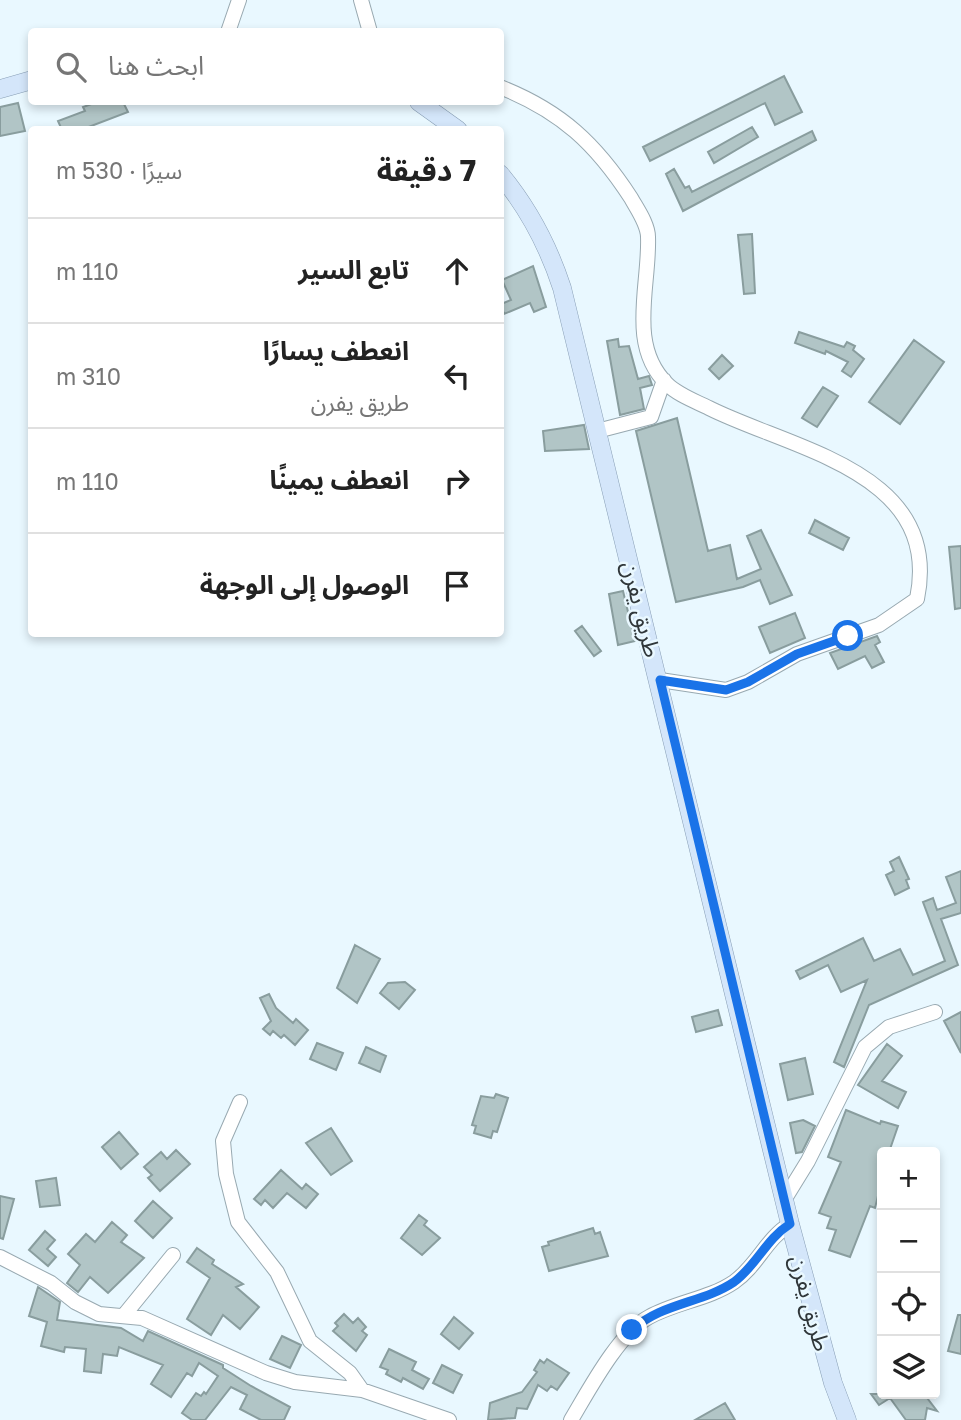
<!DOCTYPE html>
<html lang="ar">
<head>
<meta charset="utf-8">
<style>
	:root { --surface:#fff; --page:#f2f2f2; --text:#222; --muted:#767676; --line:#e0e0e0 }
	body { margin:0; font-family:"Golos Text","Noto Sans Arabic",sans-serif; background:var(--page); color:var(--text); direction:rtl }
	.controls { position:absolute; right:21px; bottom:21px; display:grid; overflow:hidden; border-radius:7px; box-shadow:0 4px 10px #0003 }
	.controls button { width:63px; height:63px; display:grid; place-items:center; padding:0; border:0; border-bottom:2px solid var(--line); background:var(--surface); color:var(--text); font:35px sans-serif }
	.stop { position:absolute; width:21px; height:21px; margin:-16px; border:5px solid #1a73e8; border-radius:50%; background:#fff }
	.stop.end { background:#1a73e8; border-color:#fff; box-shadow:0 2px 7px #0008 }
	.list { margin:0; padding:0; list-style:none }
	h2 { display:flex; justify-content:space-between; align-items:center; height:91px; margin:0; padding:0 28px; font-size:30px }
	h2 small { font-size:23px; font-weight:400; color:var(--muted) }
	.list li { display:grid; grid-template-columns:46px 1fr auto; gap:21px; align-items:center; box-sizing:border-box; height:105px; padding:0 28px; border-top:2px solid var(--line) }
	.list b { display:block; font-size:26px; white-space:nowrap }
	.list p { margin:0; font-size:23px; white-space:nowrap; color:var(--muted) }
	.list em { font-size:23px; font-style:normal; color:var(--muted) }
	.icon { flex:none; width:38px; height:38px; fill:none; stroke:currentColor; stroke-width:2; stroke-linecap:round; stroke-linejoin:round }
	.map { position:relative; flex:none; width:961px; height:1420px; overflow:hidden; direction:ltr }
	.search { position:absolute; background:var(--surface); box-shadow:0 4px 10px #0003; left:28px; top:28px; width:476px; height:77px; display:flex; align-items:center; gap:18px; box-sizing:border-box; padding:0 24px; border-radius:7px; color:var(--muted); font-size:26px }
	.panel { position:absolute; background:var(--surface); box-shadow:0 4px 10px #0003; left:28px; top:126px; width:476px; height:511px; border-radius:7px; direction:rtl }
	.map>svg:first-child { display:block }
</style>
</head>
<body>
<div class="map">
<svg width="961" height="1420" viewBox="0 0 961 1420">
	<rect width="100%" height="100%" fill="#e9f8ff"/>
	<path fill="#b1c5c6" stroke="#899d9e" stroke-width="2" d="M 784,76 L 802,112 L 775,125 L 765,103 L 650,161 L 643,147 Z
		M 97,102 L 123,102 L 128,112 L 86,128 L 62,130 L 58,121 L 85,111 L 83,107 Z
		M 18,103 L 25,131 L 0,136 L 0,107 Z
		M 752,127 L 758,137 L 714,163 L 708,152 Z
		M 812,131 L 816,140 L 683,211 L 666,174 L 674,169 L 685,188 L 689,186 L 692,192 Z
		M 752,234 L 755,293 L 744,294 L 738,235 Z
		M 533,266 L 546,307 L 534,312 L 530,303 L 504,314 L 501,304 L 511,300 L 502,280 Z
		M 799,332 L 844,347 L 847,342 L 855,346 L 853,350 L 864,359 L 851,377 L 842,371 L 848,362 L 826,351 L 825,354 L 795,343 Z
		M 618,339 L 619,347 L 629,346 L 638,379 L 649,376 L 652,385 L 640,388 L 644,409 L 620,415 L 607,341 Z
		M 914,340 L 944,362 L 900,424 L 869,402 Z
		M 722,355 L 733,366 L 719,379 L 709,369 Z
		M 823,387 L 838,396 L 817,427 L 802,418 Z
		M 677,418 L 708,551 L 730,545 L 737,579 L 761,569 L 747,536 L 761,530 L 792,595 L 770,604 L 760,580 L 743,587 L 676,602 L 636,431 Z
		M 584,425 L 589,449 L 545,451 L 543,431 Z
		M 815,520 L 849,538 L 843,550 L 809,533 Z
		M 961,546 L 961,608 L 955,609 L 949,547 Z
		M 623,591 L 635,641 L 618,645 L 609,594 Z
		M 795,613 L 805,638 L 770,653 L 759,627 Z
		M 582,626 L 601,651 L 594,656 L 575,631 Z
		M 877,636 L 880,642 L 875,645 L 884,662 L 872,668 L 865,656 L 838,669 L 830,653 Z
		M 899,857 L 909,879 L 906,880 L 909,888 L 895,895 L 886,875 L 894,871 L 890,862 Z
		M 961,871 L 961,913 L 941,919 L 958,965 L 869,1005 L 844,1067 L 834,1062 L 867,980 L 841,992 L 828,965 L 800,979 L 796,971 L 863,938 L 874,961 L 900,949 L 913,975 L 945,961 L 923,902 L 933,898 L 937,910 L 956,903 L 946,877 Z
		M 355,945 L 380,959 L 357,1003 L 337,988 Z
		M 405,982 L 415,990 L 399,1009 L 380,993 L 388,983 Z
		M 269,994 L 276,1008 L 293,1023 L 296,1019 L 308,1030 L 295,1045 L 284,1035 L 281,1038 L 273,1031 L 270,1035 L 263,1029 L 271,1021 L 260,998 Z
		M 718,1010 L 722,1025 L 696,1032 L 692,1017 Z
		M 961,1012 L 961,1053 L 944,1021 Z
		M 317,1043 L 343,1053 L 336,1070 L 310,1059 Z
		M 887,1044 L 902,1056 L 882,1081 L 906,1092 L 898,1108 L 858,1085 Z
		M 366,1047 L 386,1056 L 380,1072 L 359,1063 Z
		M 805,1058 L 813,1094 L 788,1100 L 780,1064 Z
		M 496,1094 L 508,1098 L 497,1132 L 493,1131 L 491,1138 L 474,1133 L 476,1126 L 472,1125 L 481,1096 L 494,1098 Z
		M 846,1110 L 880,1124 L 881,1121 L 898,1126 L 889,1152 L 882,1152 L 882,1180 L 875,1208 L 870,1206 L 850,1257 L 829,1250 L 836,1230 L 827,1228 L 831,1217 L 819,1213 L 841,1162 L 828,1157 Z
		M 803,1120 L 815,1126 L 802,1152 L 796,1153 L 790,1123 Z
		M 331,1128 L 352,1161 L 331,1175 L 306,1143 Z
		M 119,1132 L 138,1154 L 121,1169 L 102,1147 Z
		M 176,1150 L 190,1164 L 160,1191 L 148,1178 L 152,1175 L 144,1167 L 161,1152 L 167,1159 Z
		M 281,1170 L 302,1189 L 306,1184 L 318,1194 L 306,1208 L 287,1193 L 273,1208 L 265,1200 L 261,1205 L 254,1199 Z
		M 56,1178 L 60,1205 L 40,1207 L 36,1181 Z
		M 0,1196 L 14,1199 L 3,1239 L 0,1238 Z
		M 153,1201 L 172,1218 L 153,1238 L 135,1221 Z
		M 419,1215 L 427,1221 L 424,1225 L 440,1238 L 422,1255 L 401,1238 Z
		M 112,1222 L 127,1235 L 121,1242 L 144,1258 L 108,1293 L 90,1277 L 78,1292 L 67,1283 L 80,1265 L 68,1254 L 86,1234 L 95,1242 Z
		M 593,1228 L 595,1234 L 600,1232 L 608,1256 L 549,1271 L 542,1247 L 549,1245 L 548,1242 Z
		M 45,1231 L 55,1240 L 47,1249 L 56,1257 L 48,1266 L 29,1250 Z
		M 197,1248 L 214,1260 L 212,1264 L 243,1284 L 236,1287 L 259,1307 L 240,1329 L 223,1315 L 211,1335 L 187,1319 L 210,1278 L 187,1262 Z
		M 38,1287 L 60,1302 L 57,1320 L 121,1328 L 143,1341 L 148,1331 L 223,1365 L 223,1368 L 251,1386 L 290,1407 L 284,1420 L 261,1420 L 240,1409 L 247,1395 L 231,1387 L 205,1420 L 192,1420 L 182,1413 L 196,1393 L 201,1396 L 204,1392 L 206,1394 L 218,1376 L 199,1363 L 192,1376 L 187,1373 L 171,1397 L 151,1384 L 163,1365 L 119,1347 L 117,1356 L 103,1354 L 101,1373 L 84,1371 L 86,1349 L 65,1347 L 64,1352 L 41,1346 L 47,1322 L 29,1316 Z
		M 344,1314 L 353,1323 L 358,1318 L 366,1327 L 362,1331 L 367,1335 L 356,1351 L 333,1331 L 338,1326 L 335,1323 Z
		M 958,1315 L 961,1315 L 961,1354 L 948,1351 Z
		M 454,1317 L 473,1333 L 459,1349 L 441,1334 Z
		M 282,1336 L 301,1345 L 290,1368 L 270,1359 Z
		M 389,1349 L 416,1362 L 412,1370 L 429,1379 L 423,1389 L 403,1378 L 401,1382 L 386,1374 L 388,1370 L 380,1367 Z
		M 547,1359 L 569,1373 L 557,1390 L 551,1386 L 547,1391 L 538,1385 L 527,1409 L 517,1408 L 515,1418 L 488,1420 L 490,1403 L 522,1392 L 537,1372 L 534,1370 L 540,1360 L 544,1363 Z
		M 442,1365 L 462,1375 L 453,1393 L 433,1383 Z
		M 871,1394 L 924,1394 L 937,1411 L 927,1408 L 925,1420 L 906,1420 L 890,1398 L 879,1405 Z
		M 725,1403 L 735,1420 L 695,1420 Z"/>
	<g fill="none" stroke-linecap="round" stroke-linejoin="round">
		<defs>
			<path id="minor" d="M 361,0 L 370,32
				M 228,32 L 239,0
				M 500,87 C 561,111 596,144 631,198 C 637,209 648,224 648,237 C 650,285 627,345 667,384 C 678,395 695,401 709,408 C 793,450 943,472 917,599 L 879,625 L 797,654 L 748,682 L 726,690 L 660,680
				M 597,431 L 651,417 L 664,380
				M 240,1102 L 223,1141 L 226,1174 L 238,1222 L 277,1272 L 310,1341 L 350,1373 L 362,1390
				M 784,1200 L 808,1161 L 865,1047 L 889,1027 L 935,1012
				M 0,1257 L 51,1283 L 75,1302 L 99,1314 L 142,1318 L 266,1373 L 295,1382 L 362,1390 L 449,1420
				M 125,1314 L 173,1255
				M 571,1420 C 589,1390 619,1333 649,1317 C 676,1302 709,1299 734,1282 C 757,1266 766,1239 790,1224"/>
			<path id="major" d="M 0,89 L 32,80
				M 419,102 L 458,130
				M 500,174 C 529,209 548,245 562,288 L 790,1224 L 833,1383 L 847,1420"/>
		</defs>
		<use href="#minor" stroke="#98a9b1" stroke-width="16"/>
		<use href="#major" stroke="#889eb5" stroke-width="19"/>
		<use href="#minor" stroke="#fff" stroke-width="14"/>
		<use href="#major" stroke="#d4e6fa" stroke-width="18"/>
	</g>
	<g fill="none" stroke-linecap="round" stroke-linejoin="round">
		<path stroke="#1a73e8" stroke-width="9" d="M 632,1330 C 661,1303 703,1303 734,1282 C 757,1265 766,1239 790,1224 L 660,680 L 726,690 L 748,682 L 797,654 L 848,636"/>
	</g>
	<g text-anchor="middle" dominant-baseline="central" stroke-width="5" stroke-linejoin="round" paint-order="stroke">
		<g font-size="23" fill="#30373a" stroke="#e9f8ff">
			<text transform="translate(642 609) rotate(76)">طريق يفرن</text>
			<text transform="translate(811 1303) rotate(75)">طريق يفرن</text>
		</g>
	</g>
</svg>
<div class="controls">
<button>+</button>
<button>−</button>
<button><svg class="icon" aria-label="locate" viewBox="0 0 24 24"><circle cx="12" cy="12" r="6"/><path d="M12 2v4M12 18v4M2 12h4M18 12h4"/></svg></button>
<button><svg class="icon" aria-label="layers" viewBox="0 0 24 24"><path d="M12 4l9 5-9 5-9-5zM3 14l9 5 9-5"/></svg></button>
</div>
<div class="stop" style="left:848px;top:636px"></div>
<div class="stop end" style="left:632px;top:1330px"></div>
<div class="search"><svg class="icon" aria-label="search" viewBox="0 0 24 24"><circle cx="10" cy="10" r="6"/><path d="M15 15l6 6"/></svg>ابحث هنا</div>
<section class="panel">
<h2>7 دقيقة<small>سيرًا · 530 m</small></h2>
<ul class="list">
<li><svg class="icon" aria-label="ahead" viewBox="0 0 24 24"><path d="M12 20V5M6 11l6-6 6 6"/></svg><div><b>تابع السير</b></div><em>110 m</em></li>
<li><svg class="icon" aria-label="left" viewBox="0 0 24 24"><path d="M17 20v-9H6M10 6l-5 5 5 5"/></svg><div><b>انعطف يسارًا</b><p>طريق يفرن</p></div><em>310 m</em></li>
<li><svg class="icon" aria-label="right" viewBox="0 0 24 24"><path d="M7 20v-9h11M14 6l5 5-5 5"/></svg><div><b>انعطف يمينًا</b></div><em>110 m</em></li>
<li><svg class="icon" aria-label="arrive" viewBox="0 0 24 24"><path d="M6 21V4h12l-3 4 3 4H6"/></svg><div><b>الوصول إلى الوجهة</b></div></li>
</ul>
</section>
</div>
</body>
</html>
